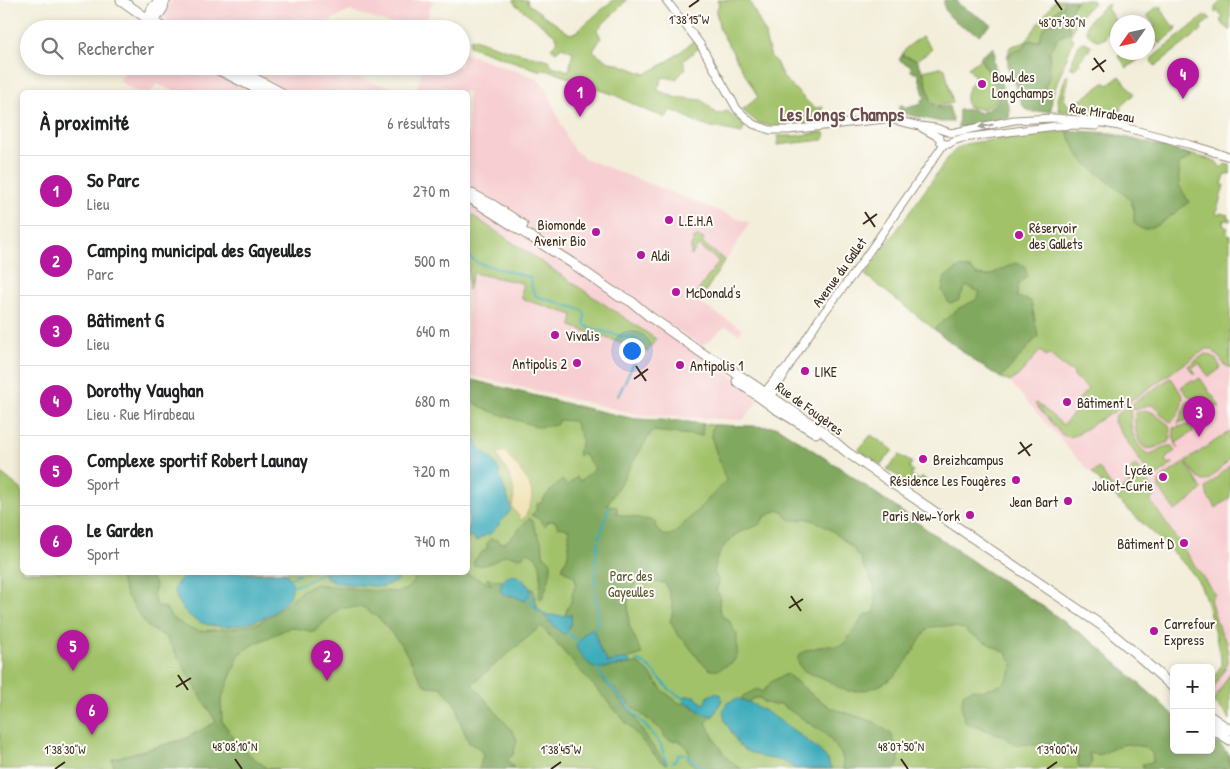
<!DOCTYPE html>
<html lang="fr">
<head>
<meta charset="utf-8">
<style>
	:root { --surface:#fff; --page:#f2f2f2; --text:#202124; --muted:#757577; --line:#e0e0e0; --accent:#b5179e }
	body { margin:0; font-family:"Patrick Hand",sans-serif; background:var(--page); color:var(--text) }
	.controls { position:absolute; right:15px; bottom:15px; display:grid; overflow:hidden; border-radius:8px; box-shadow:0 2px 8px #0003 }
	.controls button { width:45px; height:45px; display:grid; place-items:center; padding:0; border:0; border-bottom:1px solid var(--line); background:var(--surface); color:var(--text); font:25px sans-serif }
	.compass { position:absolute; left:1110px; top:15px; width:45px; height:45px; border-radius:50%; background:var(--surface); box-shadow:0 2px 8px #0003; rotate:236deg }
	.you { position:absolute; left:631px; top:350px; width:18px; height:18px; margin:-12px; border:4px solid #fff; border-radius:50%; background:#1a73e8; box-shadow:0 0 0 8px #1a73e833 }
	.badge { display:grid; place-items:center; width:32px; height:32px; border-radius:50%; background:var(--accent); color:#fff; font-size:16px; font-weight:700 }
	.pin { position:absolute; translate:-50% -41px; filter:drop-shadow(0 1px 2px #0008) }
	.pin::after { content:''; position:absolute; top:26px; width:18px; height:15px; background:inherit; clip-path:polygon(0 0,100% 0,50% 100%) }
	.list { margin:0; padding:0; list-style:none }
	h2 { display:flex; justify-content:space-between; align-items:center; height:65px; margin:0; padding:0 20px; font-size:21px }
	h2 small { font-size:16px; font-weight:400; color:var(--muted) }
	.list li { display:grid; grid-template-columns:32px 1fr auto; gap:15px; align-items:center; box-sizing:border-box; height:70px; padding:0 20px; border-top:1px solid var(--line) }
	.list b { display:block; font-size:19px; white-space:nowrap }
	.list p { margin:0; font-size:16px; white-space:nowrap; color:var(--muted) }
	.list em { font-size:16px; font-style:normal; color:var(--muted) }
	.icon { flex:none; width:28px; height:28px; fill:none; stroke:currentColor; stroke-width:2; stroke-linecap:round; stroke-linejoin:round }
	.map { position:relative; flex:none; width:1230px; height:769px; overflow:hidden }
	.search { position:absolute; background:var(--surface); box-shadow:0 2px 8px #0003; left:20px; top:20px; width:450px; height:55px; display:flex; align-items:center; gap:12px; box-sizing:border-box; padding:0 18px; border-radius:28px; color:var(--muted); font-size:19px }
	.panel { position:absolute; background:var(--surface); box-shadow:0 2px 8px #0003; left:20px; top:90px; width:450px; height:485px; border-radius:8px }
	.map>svg:first-child { display:block }
</style>
</head>
<body>
<div class="map">
<svg width="1230" height="769" viewBox="0 0 1230 769">
	<rect width="100%" height="100%" fill="#fdfcf7"/>
	<filter id="ink" filterUnits="userSpaceOnUse"><feTurbulence type="fractalNoise" baseFrequency=".02" numOctaves="2"/><feDisplacementMap in="SourceGraphic" scale="10" xChannelSelector="R" yChannelSelector="G"/><feConvolveMatrix kernelMatrix="1 2 1 2 8 2 1 2 1" color-interpolation-filters="sRGB"/></filter>
	<filter id="wash" filterUnits="userSpaceOnUse"><feTurbulence type="fractalNoise" baseFrequency=".0096" numOctaves="4" result="noise"/><feDisplacementMap in="SourceGraphic" scale="20" xChannelSelector="R" yChannelSelector="G"/><feGaussianBlur stdDeviation="1.12" result="paint"/><feColorMatrix in="noise" values="0 0 0 0 0 0 0 0 0 0 0 0 0 0 0 0 0 1.4 0 .05"/><feComposite in="paint" operator="in"/></filter>
	<g filter="url(#wash)">
		<rect width="100%" height="100%" fill="#f3eeda"/>
		<path fill="#f7cfd2" d="M 172,0 L 433,0 L 424,29 L 406,29 L 350,11 L 331,20 L 328,29 L 172,29 L 166,21 L 164,14 L 165,8 Z
			M 461,52 L 534,77 L 541,82 L 546,88 L 567,138 L 574,150 L 586,159 L 750,223 L 699,303 L 743,329 L 739,334 L 726,326 L 702,346 L 561,252 L 513,215 L 468,189 L 468,92 L 416,92 L 423,66 L 461,66 Z
			M 128,66 L 204,66 L 250,92 L 176,92 L 157,84 L 151,92 L 138,92 L 119,81 Z
			M 236,66 L 316,66 L 406,92 L 287,92 L 253,72 Z
			M 468,197 L 709,357 L 742,385 L 758,401 L 752,409 L 743,420 L 739,420 L 641,415 L 468,375 Z
			M 1230,243 L 1230,718 L 1211,700 L 1211,681 L 1221,666 L 1221,657 L 1204,594 L 1195,576 L 1151,531 L 1121,503 L 1073,454 L 1010,382 L 1019,375 L 1041,350 Z"/>
		<path fill="#a2c26b" stroke="#6e7644" d="M 513,0 L 527,0 L 528,4 L 570,34 L 576,32 L 613,0 L 627,0 L 597,30 L 601,38 L 593,51 L 609,62 L 616,63 L 645,74 C 664,65 679,54 694,40 L 699,48 L 683,61 L 686,68 L 676,79 L 663,77 L 657,90 L 674,97 L 702,100 L 717,114 L 728,111 L 732,115 L 746,120 L 742,133 L 702,125 L 681,114 L 670,110 L 666,118 L 643,109 L 615,95 L 589,86 L 551,71 L 538,70 L 469,46 L 471,38 L 507,50 L 549,60 L 552,66 L 569,71 L 573,52 L 562,47 L 556,52 L 551,48 L 558,41 L 554,34 L 515,4 Z
			M 717,0 L 749,0 L 765,33 L 766,41 L 771,57 L 776,62 L 783,77 L 814,108 L 823,107 L 818,124 L 773,127 L 758,123 L 742,110 L 758,97 L 720,30 L 716,11 L 719,4 Z
			M 1055,0 L 1064,0 L 1063,7 C 1056,10 1049,15 1054,23 C 1045,23 1041,32 1041,40 L 1038,40 L 1035,42 C 1025,38 1028,44 1023,49 C 1019,53 1012,55 1007,58 L 1010,47 C 1015,44 1022,45 1026,41 Z
			M 1077,0 L 1092,0 L 1094,3 C 1079,15 1077,20 1070,37 L 1074,39 L 1054,91 L 1052,97 L 1051,94 L 1045,87 L 1050,72 L 1049,63 L 1049,51 L 1059,37 L 1067,34 L 1070,29 C 1067,19 1071,8 1077,0 Z
			M 1222,0 L 1230,0 L 1230,30 L 1227,29 L 1220,20 L 1223,18 L 1218,11 L 1215,13 L 1215,7 Z
			M 1108,4 L 1109,6 L 1107,8 L 1117,23 L 1117,30 L 1113,33 L 1111,31 L 1105,36 L 1106,38 L 1101,40 L 1097,40 C 1072,29 1097,13 1108,4 Z
			M 1157,7 L 1163,7 L 1161,9 L 1174,28 L 1177,26 L 1177,27 L 1176,31 L 1159,44 L 1149,31 L 1155,26 L 1147,15 Z
			M 1204,16 L 1208,16 L 1211,19 L 1201,26 L 1202,30 L 1155,66 L 1151,61 L 1152,58 Z
			M 1148,34 L 1157,46 L 1127,68 L 1118,55 L 1122,53 L 1148,52 Z
			M 922,36 L 932,49 L 917,60 L 902,55 L 906,48 Z
			M 1082,42 L 1087,43 L 1092,46 L 1089,49 L 1090,50 L 1079,61 L 1080,64 L 1074,69 L 1070,67 L 1071,64 L 1079,44 Z
			M 980,59 L 990,75 L 997,96 L 996,100 L 983,110 L 976,108 L 969,107 L 967,106 C 964,92 967,89 976,78 L 968,68 Z
			M 941,67 L 945,69 L 953,103 L 936,106 L 931,100 L 923,71 Z
			M 1067,74 L 1069,76 L 1064,99 L 1070,108 L 1104,83 L 1106,83 L 1108,85 L 1120,76 L 1134,94 L 1121,106 L 1121,109 L 1116,118 L 1086,113 L 1059,111 L 1058,98 Z
			M 1067,131 L 1098,132 L 1113,134 L 1216,161 L 1221,168 L 1225,164 L 1230,165 L 1230,174 L 1227,175 L 1225,175 L 1222,184 L 1224,185 L 1216,214 L 1219,215 L 1220,213 L 1228,215 L 1227,217 L 1230,218 L 1230,221 L 1224,220 L 1223,225 L 1228,227 L 1226,231 L 1230,235 L 1230,368 L 1225,365 L 1212,349 L 1206,349 L 1111,414 L 1104,417 L 1074,436 C 1069,437 1066,437 1061,434 L 1035,404 L 1037,403 L 1063,425 L 1082,404 L 1078,400 L 1088,389 L 1073,375 L 1074,373 L 1071,370 L 1069,371 L 1049,354 L 1046,356 L 1040,351 L 1019,375 L 1010,382 L 1001,378 L 975,361 L 865,275 L 948,158 L 955,150 L 965,144 L 1016,136 Z
			M 823,132 L 825,134 L 825,138 L 823,140 L 777,145 L 778,136 L 795,136 Z
			M 468,213 L 476,218 L 656,339 L 647,352 L 571,326 L 573,315 L 522,299 L 522,283 L 473,273 L 468,290 Z
			M 697,237 L 700,237 L 704,239 L 702,243 L 725,260 L 700,300 L 698,291 L 719,261 L 698,246 L 691,256 L 691,245 L 694,243 L 692,240 Z
			M 1205,354 C 1214,354 1217,361 1221,368 L 1209,377 L 1199,363 L 1192,368 L 1196,374 L 1195,375 L 1188,366 Z
			M 1170,378 L 1172,379 L 1183,397 C 1182,406 1178,417 1171,422 C 1153,413 1161,397 1136,410 L 1133,409 L 1132,404 Z
			M 1200,378 L 1213,397 L 1214,397 L 1220,407 L 1211,406 L 1204,396 L 1202,398 L 1208,407 C 1197,405 1188,397 1181,387 L 1192,380 L 1194,382 Z
			M 468,379 L 580,407 L 635,419 L 679,421 L 714,425 L 777,427 L 843,470 L 912,519 L 985,570 L 1042,606 L 1095,644 L 1174,715 L 1174,750 L 1211,750 L 1211,737 L 1230,755 L 1230,769 L 708,769 L 685,745 L 690,754 L 705,769 L 258,769 L 216,723 L 185,739 L 112,759 L 114,769 L 0,769 L 0,472 L 22,490 L 22,572 L 468,572 Z
			M 1187,401 C 1191,401 1202,408 1203,412 L 1189,420 L 1178,423 Z
			M 1127,407 L 1129,408 C 1132,414 1130,418 1131,424 C 1132,435 1139,452 1151,455 C 1158,451 1164,445 1172,446 L 1175,451 L 1168,456 L 1168,457 L 1165,460 L 1168,465 L 1172,462 L 1173,464 L 1155,477 L 1149,474 L 1116,425 L 1114,422 L 1115,416 Z
			M 1144,410 L 1152,412 L 1169,425 L 1171,438 L 1169,442 C 1163,444 1151,451 1145,448 C 1136,443 1133,421 1136,413 Z
			M 1192,424 L 1193,425 L 1194,431 L 1176,443 L 1179,448 L 1178,449 L 1174,439 L 1173,428 Z
			M 1230,431 L 1230,459 L 1210,479 C 1200,487 1192,469 1186,461 Z
			M 871,435 L 893,450 L 881,465 L 859,450 L 859,449 Z
			M 899,455 L 912,463 L 909,467 L 913,471 L 911,475 L 920,481 L 922,477 L 926,480 L 922,486 L 913,487 L 887,469 Z
			M 1185,462 L 1202,489 L 1191,500 L 1175,511 L 1159,488 L 1159,482 L 1163,477 Z
			M 1136,465 L 1153,491 L 1152,492 L 1155,496 L 1150,500 L 1215,595 L 1210,599 L 1219,629 L 1227,642 L 1228,661 L 1226,667 L 1211,692 L 1211,681 L 1221,666 L 1221,657 L 1208,607 L 1204,594 L 1200,584 L 1190,570 L 1151,531 L 1121,503 L 1092,473 L 1099,468 L 1114,490 L 1117,489 L 1119,491 L 1134,480 L 1129,473 L 1133,470 L 1131,468 Z
			M 1230,465 L 1230,497 L 1216,508 L 1214,504 L 1208,498 L 1206,488 Z
			M 1230,673 L 1230,720 L 1225,713 L 1213,702 Z"/>
		<path fill="#81a85f" stroke="#5e693e" d="M 944,0 L 957,0 L 958,4 L 991,24 L 979,35 C 966,27 941,18 944,0 Z
			M 1064,0 L 1077,0 C 1072,6 1068,16 1069,24 C 1069,26 1070,29 1070,32 L 1059,37 L 1049,51 L 1050,76 L 1045,87 L 1051,94 L 1052,97 L 1051,111 L 1035,112 L 1029,111 L 1025,108 L 1022,104 L 1008,67 L 1008,56 L 1012,51 L 1022,49 L 1027,42 L 1031,40 L 1035,42 L 1040,40 C 1041,32 1045,23 1053,23 C 1050,15 1055,9 1063,7 Z
			M 994,47 L 995,56 L 993,60 L 1010,110 L 1009,118 L 958,128 L 959,110 L 972,109 L 980,113 L 987,110 L 998,100 C 1000,86 986,69 980,57 Z
			M 902,55 L 917,60 L 923,71 L 931,103 L 933,104 L 936,108 L 949,106 L 953,122 L 941,122 L 901,113 L 899,109 L 899,106 L 903,105 L 905,108 L 922,104 L 921,100 L 925,99 L 918,73 L 914,73 L 910,70 L 912,67 L 899,60 Z
			M 1067,131 C 1110,130 1150,144 1191,155 L 1191,157 L 1179,164 L 1179,185 L 1189,202 C 1180,208 1155,231 1144,229 C 1139,229 1137,226 1134,222 L 1134,210 L 1130,199 L 1084,162 L 1077,153 Z
			M 1015,263 L 1025,266 L 1027,276 L 1019,283 L 1017,297 L 1031,301 L 1038,336 L 1001,378 L 975,361 L 934,329 L 959,308 L 976,300 L 980,292 L 966,286 L 958,301 L 949,303 L 942,291 L 945,277 L 960,267 L 970,269 L 978,275 L 988,276 Z
			M 468,379 L 580,407 L 635,419 L 679,421 L 703,424 L 702,436 L 652,431 L 607,505 L 608,506 L 617,507 L 617,514 L 655,521 L 656,528 C 662,536 666,537 675,533 L 726,481 L 711,437 L 712,428 L 714,425 L 777,427 L 788,434 L 843,470 L 912,519 L 985,570 L 1042,606 L 1095,644 L 1174,715 L 1174,750 L 1211,750 L 1211,737 L 1228,753 L 1229,766 L 1223,769 L 1142,769 L 1143,768 L 1142,764 L 1153,762 L 1152,753 L 1145,747 L 1128,744 L 1120,745 L 1100,755 L 1089,753 L 1092,762 L 1087,769 L 1080,768 L 1078,765 L 1078,757 L 1072,755 L 1066,750 L 1051,744 L 1042,743 L 1036,745 L 1015,744 L 1002,735 L 987,731 L 979,726 L 972,726 L 968,724 L 965,722 L 962,712 L 962,705 L 963,694 L 973,689 L 983,691 C 994,684 1002,690 1009,675 C 1011,670 1012,668 1013,663 L 1009,659 L 1006,652 L 1001,651 L 997,648 L 970,634 L 964,629 L 948,626 L 930,627 L 926,631 C 915,647 903,672 886,682 C 876,688 861,692 849,691 C 839,690 831,681 823,678 C 814,674 800,673 798,662 C 798,659 797,658 799,655 C 803,650 821,646 828,646 C 833,646 837,647 843,645 L 865,615 L 874,613 L 875,611 L 875,589 L 869,574 L 864,569 L 861,558 L 856,554 L 853,548 L 834,532 L 818,522 L 806,518 L 800,520 L 792,520 L 786,517 L 783,511 L 778,510 L 764,517 C 759,529 753,526 742,531 C 727,539 715,555 714,572 L 719,582 L 716,591 L 720,596 L 719,608 L 723,617 L 729,620 L 733,629 L 737,634 L 737,656 L 733,662 L 718,670 L 711,670 L 700,661 L 688,645 L 677,634 L 670,621 C 676,608 671,596 665,583 L 636,582 L 628,601 L 629,625 L 642,654 C 630,658 619,661 607,663 L 606,658 C 598,652 598,638 593,629 L 604,668 L 637,663 L 648,671 L 663,691 L 679,703 L 689,704 L 705,715 L 714,715 L 706,723 C 715,740 724,761 742,769 L 698,769 L 686,759 L 688,757 L 690,754 L 685,745 L 678,740 L 672,741 L 665,737 L 662,730 L 632,707 L 602,676 L 604,681 L 634,716 L 647,739 L 667,764 L 660,761 L 541,626 L 472,684 L 513,732 L 517,740 L 513,755 L 507,760 L 515,769 L 479,769 L 483,755 L 479,748 L 469,743 L 458,716 L 458,710 L 455,704 L 441,687 L 428,686 L 423,683 L 402,646 L 379,618 L 363,607 L 340,608 L 314,632 L 291,627 L 250,646 L 239,655 L 221,700 L 222,721 L 241,748 L 268,769 L 278,769 L 114,769 L 112,759 L 185,739 L 216,722 L 166,637 L 148,627 L 126,595 L 118,573 L 152,573 L 150,575 L 156,586 L 153,595 L 157,606 L 166,608 L 169,614 L 174,619 L 188,628 L 200,631 L 235,628 L 258,623 L 272,615 L 303,590 L 316,584 L 367,590 L 398,592 L 406,589 L 415,581 L 413,573 L 463,572 L 492,585 L 486,579 L 503,581 L 501,584 L 501,588 L 510,596 L 514,596 L 524,601 L 530,592 L 530,589 L 533,589 L 537,606 L 535,606 L 535,609 L 545,616 L 553,625 L 564,634 L 571,615 L 565,616 L 567,609 L 571,602 L 573,591 L 576,585 L 575,577 L 562,569 C 563,564 566,561 567,557 C 570,549 569,539 569,530 L 565,528 L 558,527 L 555,521 L 548,521 L 545,526 L 543,524 L 541,520 L 531,515 L 536,511 L 537,504 L 541,503 L 548,493 L 562,480 L 567,485 L 577,477 L 580,481 L 595,469 L 583,453 L 579,456 L 578,454 L 582,439 L 574,421 L 559,420 L 556,425 L 538,427 L 484,409 L 474,402 L 468,400 Z
			M 529,518 L 533,521 C 534,529 538,534 541,541 C 543,546 543,550 543,555 C 545,556 549,559 550,561 C 554,569 545,591 542,599 L 539,598 C 540,589 543,568 538,560 C 536,556 532,554 528,552 L 519,558 C 499,550 503,560 487,564 C 483,566 478,565 474,566 L 473,562 L 482,552 L 487,549 L 487,543 L 490,539 L 497,540 L 499,543 L 504,543 L 513,536 Z
			M 787,674 L 815,697 L 831,708 L 874,722 L 892,735 L 894,743 L 898,747 L 898,753 L 899,763 L 895,769 L 844,769 L 842,755 L 826,734 L 780,704 L 774,705 L 763,702 L 761,698 L 754,698 L 748,702 L 741,699 L 743,696 L 757,689 L 763,692 L 772,681 Z"/>
		<path fill="#eeda9e" stroke="#94825e" d="M 505,451 C 523,477 545,488 522,521 L 512,507 C 516,493 513,480 505,468 C 502,463 498,459 497,453 Z"/>
		<path fill="#3dacbb" stroke="#3c6b6c" d="M 468,430 L 484,453 L 493,460 L 500,472 L 499,475 L 510,504 L 511,510 L 496,528 L 489,535 L 488,534 L 480,538 L 480,540 L 475,541 L 474,537 L 470,537 L 468,539 Z
			M 189,573 L 240,572 C 252,576 265,572 278,572 C 280,572 284,572 286,573 C 288,575 291,580 292,583 C 294,592 288,600 281,606 C 277,609 274,613 269,615 C 252,625 220,630 202,623 C 187,618 177,603 174,589 L 178,582 Z
			M 323,573 L 323,572 L 401,573 L 397,581 L 382,587 L 335,583 L 327,579 Z
			M 512,575 C 518,576 524,578 526,585 L 529,585 C 532,592 529,596 524,601 L 514,596 L 505,595 L 499,590 L 501,588 C 502,581 504,578 512,575 Z
			M 537,606 C 539,609 542,613 546,614 C 551,616 565,616 571,615 C 573,621 569,630 564,635 L 553,625 L 545,616 L 535,609 L 534,607 Z
			M 593,629 C 598,638 598,652 606,658 L 607,663 L 624,659 L 628,659 L 631,663 L 604,668 L 594,668 L 585,660 L 576,648 L 578,643 L 586,631 Z
			M 715,693 L 720,694 L 722,700 L 714,715 L 705,715 L 690,704 L 684,703 L 683,700 L 685,696 L 695,696 L 698,700 L 704,704 L 708,696 Z
			M 736,699 C 753,698 811,742 824,755 C 827,759 829,764 832,769 L 796,769 L 783,761 L 762,757 L 747,751 L 741,747 L 736,740 L 725,721 L 723,711 L 727,703 Z"/>
		<g fill="none" stroke-linecap="round" stroke-linejoin="round">
			<path stroke="#3dacbb" stroke-width="2" d="M 468,256 L 478,263 L 529,277 L 531,279 C 532,286 531,290 536,296 L 582,310 L 585,314 L 584,323 L 586,326 L 590,328 L 621,336 L 635,339 L 640,342 L 642,344 L 641,348 L 618,396
				M 599,538 L 609,507
				M 595,565 L 598,542
				M 595,569 L 595,587
				M 290,579 L 301,572
				M 292,586 C 301,584 313,581 319,573 L 322,572
				M 530,592 C 535,595 533,602 534,607
				M 525,597 L 534,606
				M 593,630 L 597,624 L 597,607 L 595,592
				M 566,631 L 579,643
				M 637,661 C 651,664 659,679 668,688 C 673,693 679,696 685,699
				M 597,667 L 601,675 L 654,736 L 661,745 L 664,756 L 667,762
				M 673,762 L 676,760 L 679,754 L 686,754 L 688,757 L 705,769"/>
		</g>
	</g>
	<g filter="url(#ink)">
		<g fill="none" stroke-linecap="round" stroke-linejoin="round">
			<defs>
				<path id="minor" d="M 666,0 L 700,44 L 737,109 L 753,124 L 770,130 L 789,130 L 857,122 L 885,119 L 894,120 L 920,126 L 936,128 L 951,133 L 1014,120 L 1054,118 L 1093,121 L 1119,126 L 1188,144 L 1218,153
					M 922,128 L 940,138 L 940,141 L 944,144
					M 944,144 L 949,144 L 953,141 L 963,138 L 1055,126 L 1079,125 L 1096,126
					M 1213,152 L 1230,157
					M 765,392 L 779,374 L 785,369
					M 768,400 L 775,391 L 789,366 L 819,319 L 855,272 L 944,144"/>
				<path id="major" d="M 121,0 L 145,17 L 154,22 L 165,29
					M 151,26 L 163,8 L 164,3
					M 150,28 C 148,19 149,8 158,3 C 161,2 164,2 166,0
					M 211,66 L 263,92
					M 222,66 L 241,72 L 254,78 L 280,92
					M 472,194 L 493,205 L 523,225
					M 468,197 L 572,263 L 620,297
					M 616,293 L 632,302 L 649,316 L 712,360
					M 709,357 L 724,365 L 822,431 C 831,438 839,446 848,453 L 1104,627 L 1134,652 L 1174,688
					M 737,381 L 776,409 L 816,433
					M 1211,717 L 1230,730
					M 1211,728 L 1230,740"/>
			</defs>
			<use href="#minor" stroke="#978c7c" stroke-width="9"/>
			<use href="#major" stroke="#978c7c" stroke-width="11"/>
			<use href="#minor" stroke="#fff" stroke-width="7"/>
			<use href="#major" stroke="#fff" stroke-width="9"/>
		</g>
		<defs><path id="oneway-solid" d="M-6-.8H1V-3.2L6.5 0L1 3.2V.8H-6Z" transform="scale(1.25)"/></defs>
		<use fill="#a79f9a" href="#oneway-solid" transform="translate(986 126) rotate(169)"/>
	</g>
	<path fill="none" stroke="#3b2a1e" stroke-width="2" d="M 1055,0 L 1062,10M 689,7 L 699,0M 1094,58 L 1104,72M 1092,70 L 1106,60M 865,212 L 875,227M 863,224 L 877,214M 636,366 L 646,381M 634,379 L 648,369M 1020,442 L 1030,456M 1018,454 L 1032,444M 791,596 L 801,611M 789,608 L 803,599M 178,675 L 188,690M 176,687 L 191,678M 235,759 L 242,769M 901,759 L 908,769M 55,769 L 65,762M 551,769 L 561,762M 1047,769 L 1057,762"/>
	<g fill="#b5179e" stroke="#fdfcf7" stroke-width="2">
		<circle cx="982" cy="84" r="5"/>
		<circle cx="669" cy="220" r="5"/>
		<circle cx="596" cy="232" r="5"/>
		<circle cx="1019" cy="235" r="5"/>
		<circle cx="641" cy="255" r="5"/>
		<circle cx="676" cy="292" r="5"/>
		<circle cx="555" cy="335" r="5"/>
		<circle cx="577" cy="363" r="5"/>
		<circle cx="680" cy="365" r="5"/>
		<circle cx="805" cy="371" r="5"/>
		<circle cx="1067" cy="402" r="5"/>
		<circle cx="923" cy="459" r="5"/>
		<circle cx="1163" cy="477" r="5"/>
		<circle cx="1016" cy="480" r="5"/>
		<circle cx="1068" cy="501" r="5"/>
		<circle cx="970" cy="515" r="5"/>
		<circle cx="1184" cy="543" r="5"/>
		<circle cx="1154" cy="631" r="5"/>
	</g>
	<g text-anchor="middle" dominant-baseline="central" stroke-width="4" stroke-linejoin="round" paint-order="stroke">
		<g font-size="14" fill="#3b2a1e" stroke="#fdfcf7" text-anchor="start">
			<text x="992" y="76">Bowl des<tspan x="992" dy="16">Longchamps</tspan></text>
			<text x="679" y="220">L.E.H.A</text>
			<text x="586" y="224" text-anchor="end">Biomonde<tspan x="586" dy="16">Avenir Bio</tspan></text>
			<text x="1029" y="227">Réservoir<tspan x="1029" dy="16">des Gallets</tspan></text>
			<text x="651" y="255">Aldi</text>
			<text x="686" y="292">McDonald's</text>
			<text x="565" y="335">Vivalis</text>
			<text x="567" y="363" text-anchor="end">Antipolis 2</text>
			<text x="690" y="365">Antipolis 1</text>
			<text x="815" y="371">LIKE</text>
			<text x="1077" y="402">Bâtiment L</text>
			<text x="933" y="459">Breizhcampus</text>
			<text x="1153" y="469" text-anchor="end">Lycée<tspan x="1153" dy="16">Joliot-Curie</tspan></text>
			<text x="1006" y="480" text-anchor="end">Résidence Les Fougères</text>
			<text x="1058" y="501" text-anchor="end">Jean Bart</text>
			<text x="960" y="515" text-anchor="end">Paris New-York</text>
			<text x="1174" y="543" text-anchor="end">Bâtiment D</text>
			<text x="1164" y="623">Carrefour<tspan x="1164" dy="16">Express</tspan></text>
		</g>
		<g font-size="14" fill="#3b2a1e" stroke="#fdfcf7">
			<text transform="translate(1102 112) rotate(9)">Rue Mirabeau</text>
			<text transform="translate(839 272) rotate(-54)">Avenue du Gallet</text>
			<text transform="translate(810 408) rotate(36)">Rue de Fougères</text>
		</g>
		<g font-size="14" fill="#5a5835" stroke="#fdfcf7">
			<text x="631" y="575">Parc des<tspan x="631" dy="16">Gayeulles</tspan></text>
		</g>
		<g font-size="19" font-weight="bold" fill="#6c4f51" stroke="#fdfcf7">
			<text x="842" y="114">Les Longs Champs</text>
		</g>
	</g>
	<g font-size="12" text-anchor="middle" fill="#3b2a1e" stroke="#fdfcf7" stroke-width="4" stroke-linejoin="round" paint-order="stroke">
		<text x="689" y="24">1°38'15"W</text>
		<text x="1062" y="27">48°07'30"N</text>
		<text x="235" y="751">48°08'10"N</text>
		<text x="901" y="751">48°07'50"N</text>
		<text x="65" y="754">1°38'30"W</text>
		<text x="561" y="754">1°38'45"W</text>
		<text x="1057" y="754">1°39'00"W</text>
	</g>
</svg>
<div class="controls">
<button>+</button>
<button>−</button>
</div>
<svg class="compass" viewBox="-18 -18 36 36"><path d="M0-13l5 13h-10z" fill="#e53935"/><path d="M0 13l5-13h-10z" fill="#757577"/></svg>
<div class="you"></div>
<div class="pin badge" style="left:580px;top:117px">1</div>
<div class="pin badge" style="left:327px;top:681px">2</div>
<div class="pin badge" style="left:1199px;top:437px">3</div>
<div class="pin badge" style="left:1183px;top:99px">4</div>
<div class="pin badge" style="left:73px;top:671px">5</div>
<div class="pin badge" style="left:92px;top:735px">6</div>
<div class="search"><svg class="icon" aria-label="search" viewBox="0 0 24 24"><circle cx="10" cy="10" r="6"/><path d="M15 15l6 6"/></svg>Rechercher</div>
<section class="panel">
<h2>À proximité<small>6 résultats</small></h2>
<ul class="list">
<li><span class="badge">1</span><div><b>So Parc</b><p>Lieu</p></div><em>270 m</em></li>
<li><span class="badge">2</span><div><b>Camping municipal des Gayeulles</b><p>Parc</p></div><em>500 m</em></li>
<li><span class="badge">3</span><div><b>Bâtiment G</b><p>Lieu</p></div><em>640 m</em></li>
<li><span class="badge">4</span><div><b>Dorothy Vaughan</b><p>Lieu · Rue Mirabeau</p></div><em>680 m</em></li>
<li><span class="badge">5</span><div><b>Complexe sportif Robert Launay</b><p>Sport</p></div><em>720 m</em></li>
<li><span class="badge">6</span><div><b>Le Garden</b><p>Sport</p></div><em>740 m</em></li>
</ul>
</section>
</div>
</body>
</html>
